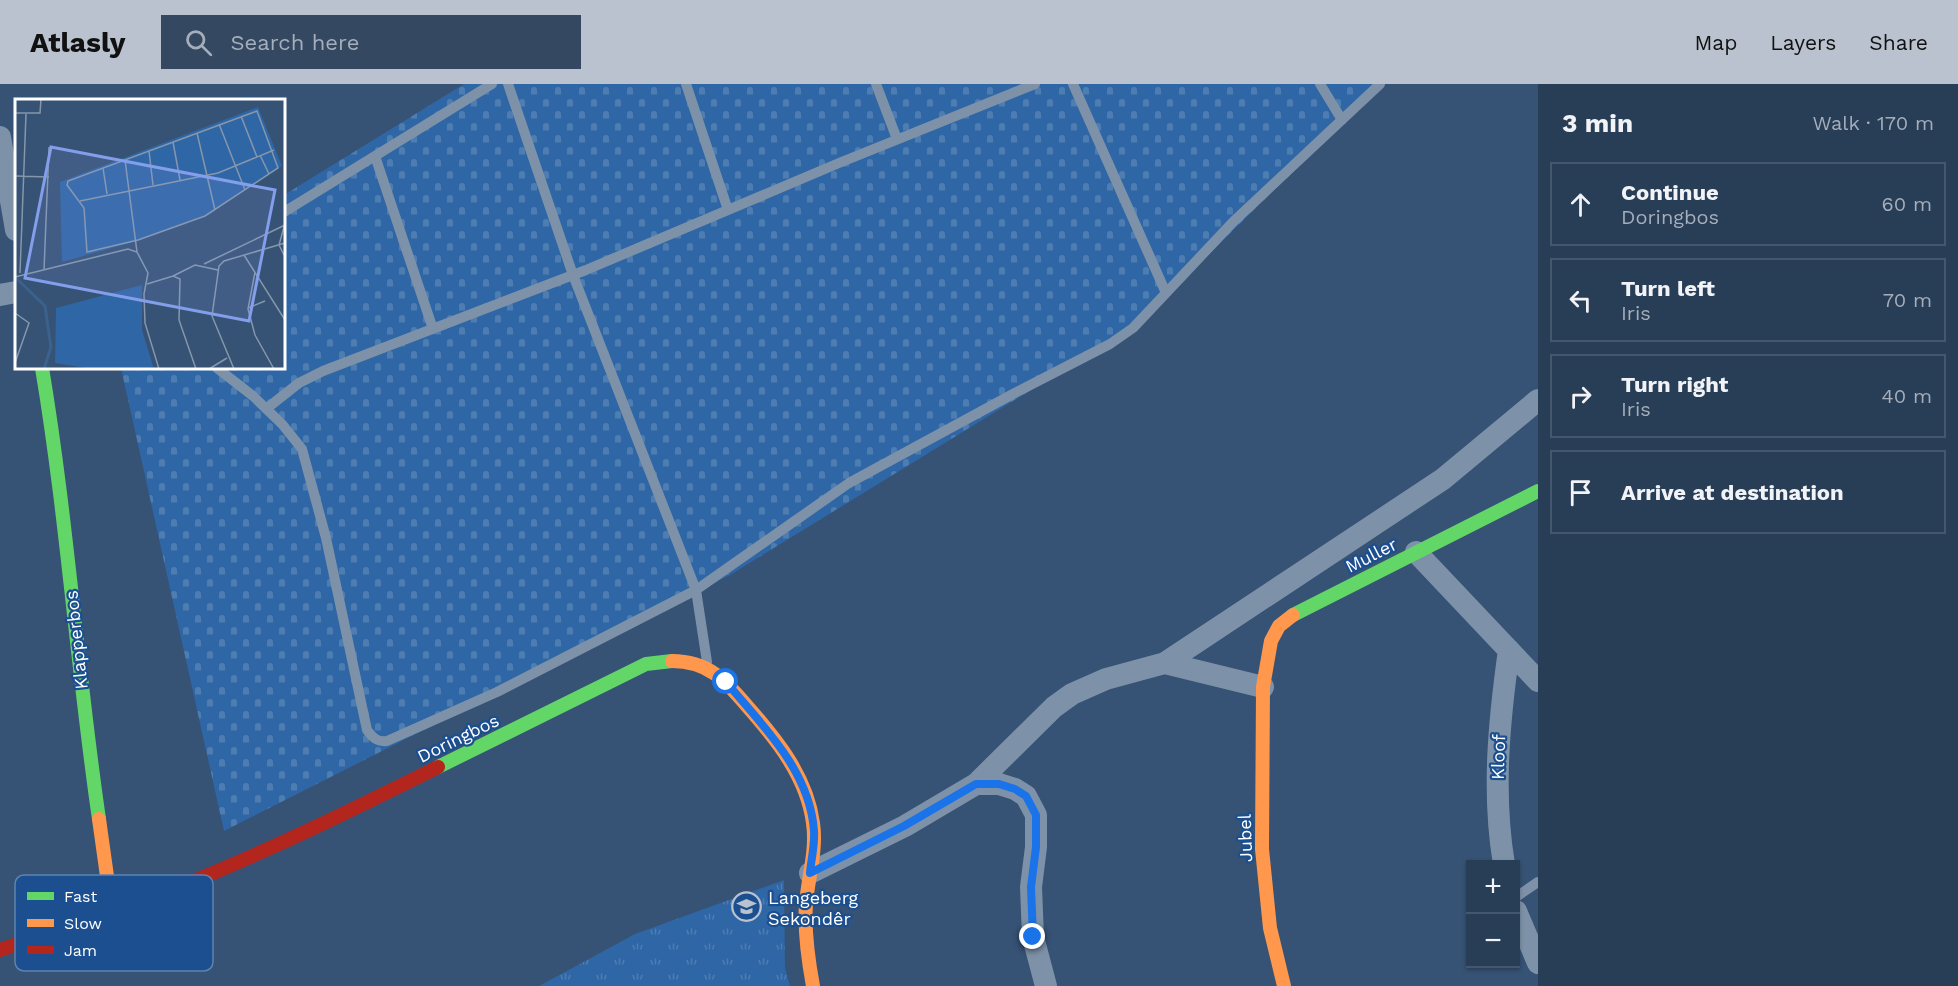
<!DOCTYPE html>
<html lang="en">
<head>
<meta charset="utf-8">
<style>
	:root { --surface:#283e57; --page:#344961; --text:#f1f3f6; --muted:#a5aeba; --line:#44576d; --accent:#b9c2ce }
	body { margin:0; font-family:"Work Sans",sans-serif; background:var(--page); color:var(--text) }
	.controls { position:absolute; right:18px; bottom:18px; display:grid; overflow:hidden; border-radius:0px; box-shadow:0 2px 4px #0004 }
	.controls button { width:54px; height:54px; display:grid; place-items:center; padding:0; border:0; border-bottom:2px solid var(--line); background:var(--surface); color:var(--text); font:30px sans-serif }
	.stop { position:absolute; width:18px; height:18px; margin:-14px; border:4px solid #1a73e8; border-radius:50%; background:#fff }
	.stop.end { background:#1a73e8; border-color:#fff; box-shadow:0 2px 6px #0008 }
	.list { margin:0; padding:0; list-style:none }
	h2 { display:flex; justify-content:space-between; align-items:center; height:78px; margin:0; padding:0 24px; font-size:26px }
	h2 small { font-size:20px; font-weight:400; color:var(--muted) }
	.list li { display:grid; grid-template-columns:39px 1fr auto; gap:18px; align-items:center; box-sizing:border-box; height:84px; margin:0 12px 12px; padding:0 12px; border:2px solid var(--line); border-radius:0px }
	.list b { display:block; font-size:22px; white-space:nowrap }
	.list p { margin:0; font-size:20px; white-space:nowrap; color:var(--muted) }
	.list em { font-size:20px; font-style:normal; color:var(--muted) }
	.icon { flex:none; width:33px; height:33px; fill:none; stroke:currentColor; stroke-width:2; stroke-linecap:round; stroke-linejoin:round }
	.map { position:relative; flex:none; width:1538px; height:902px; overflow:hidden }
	header { display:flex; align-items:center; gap:36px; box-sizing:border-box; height:84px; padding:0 30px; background:var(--accent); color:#111 }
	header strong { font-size:28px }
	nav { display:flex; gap:33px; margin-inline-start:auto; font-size:21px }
	.search { width:420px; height:54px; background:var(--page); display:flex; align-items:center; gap:15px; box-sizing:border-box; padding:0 21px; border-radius:0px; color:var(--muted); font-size:22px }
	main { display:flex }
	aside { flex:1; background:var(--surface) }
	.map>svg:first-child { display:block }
</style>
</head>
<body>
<header>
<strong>Atlasly</strong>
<div class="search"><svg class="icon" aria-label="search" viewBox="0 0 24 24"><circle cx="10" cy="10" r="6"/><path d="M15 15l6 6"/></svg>Search here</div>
<nav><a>Map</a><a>Layers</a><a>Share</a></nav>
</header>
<main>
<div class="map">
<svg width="1538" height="902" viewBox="0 0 1538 902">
	<defs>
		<pattern id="grass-tufts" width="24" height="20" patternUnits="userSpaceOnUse" patternTransform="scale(1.5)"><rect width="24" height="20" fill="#2f66a5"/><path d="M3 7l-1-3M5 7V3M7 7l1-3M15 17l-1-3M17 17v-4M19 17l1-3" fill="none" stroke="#4e7db2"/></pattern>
		<pattern id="cemetery-stones" width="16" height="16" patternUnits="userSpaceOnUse" patternTransform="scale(1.5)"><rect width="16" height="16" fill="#2f66a5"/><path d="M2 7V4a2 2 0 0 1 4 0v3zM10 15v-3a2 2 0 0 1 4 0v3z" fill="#4e7db2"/></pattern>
	</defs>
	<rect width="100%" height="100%" fill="#365274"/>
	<path fill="url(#grass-tufts)" d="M 784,796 L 785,884 L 790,902 L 539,902 L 635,850 Z"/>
	<path fill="url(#cemetery-stones)" d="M 464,0 L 1383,0 L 1135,242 L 730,491 L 224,747 L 121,284 L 284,284 L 284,111 Z"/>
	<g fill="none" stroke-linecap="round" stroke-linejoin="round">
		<path stroke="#7d92a8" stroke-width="10" d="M 508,0 L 573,191 L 696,506 L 707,578
			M 686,0 L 728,126
			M 876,0 L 897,55
			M 1073,0 L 1166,209
			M 1320,0 L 1342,36
			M 375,72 L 433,245
			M 284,128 L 492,0
			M 217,284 L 253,312 L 282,340 L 302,365 L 326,454 L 367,646 C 373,654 377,658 387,657 L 497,608 L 696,506 L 849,399 L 1013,310 L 1110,260 L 1133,244 L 1233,138 L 1380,0
			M 266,325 L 299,299 L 323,287 L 586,186 L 839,79 L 1035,0
			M 1516,813 L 1538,798"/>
		<path stroke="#7d92a8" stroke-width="22" d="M 0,53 L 16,146
			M 0,211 L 16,208
			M 1416,468 L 1538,597
			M 1165,579 L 1443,395 L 1538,316
			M 976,700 L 1054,623 L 1072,610 L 1106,595 L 1165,579 L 1263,603
			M 1504,780 C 1492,709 1499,637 1509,566
			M 810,789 L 905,742 L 976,700 L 999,700 L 1015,705 L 1026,712 L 1036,731 L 1036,763 L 1031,803 L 1033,853 L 1046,902
			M 1516,827 L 1538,879"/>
		<path stroke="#63d668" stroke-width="14" d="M 42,284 C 67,433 77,585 99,735
			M 1293,531 L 1538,407
			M 438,683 L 646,580 L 672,577"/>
		<path stroke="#ff974d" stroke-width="14" d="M 672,577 C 708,577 725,596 747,622 C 777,656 807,693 813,739 C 817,767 808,793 806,820 C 804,848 808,875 813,902
			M 99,735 L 112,828
			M 1284,902 L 1270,844 L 1262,765 L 1263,603 L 1271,557 L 1279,542 L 1293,531"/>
		<path stroke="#b3261e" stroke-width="14" d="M 0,866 C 61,845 121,825 181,802 C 269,767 354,725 438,683"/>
	</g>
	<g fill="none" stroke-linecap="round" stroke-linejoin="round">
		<path stroke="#1a73e8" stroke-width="8" d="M 726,598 C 763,642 810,687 814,747 C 815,761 811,776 810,789 L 904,742 L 976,700 L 999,700 L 1015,705 L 1026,712 L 1036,731 L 1036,763 L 1031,803 L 1033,853"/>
	</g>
	<defs>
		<symbol id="school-ring" viewBox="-11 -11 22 22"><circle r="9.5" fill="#1b4f8f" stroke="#b9c2ce" stroke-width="1.5"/><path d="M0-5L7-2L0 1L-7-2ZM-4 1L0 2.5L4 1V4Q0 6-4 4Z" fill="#b9c2ce"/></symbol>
	</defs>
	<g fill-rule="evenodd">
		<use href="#school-ring" x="730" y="806" width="33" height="33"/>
	</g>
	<g text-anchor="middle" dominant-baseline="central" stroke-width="4.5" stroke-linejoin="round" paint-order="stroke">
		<g font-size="18" fill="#fff" stroke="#1b4f8f">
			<text transform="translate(1371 471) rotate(-27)">Muller</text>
			<text transform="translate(76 556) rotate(-96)">Klapperbos</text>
			<text transform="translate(458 654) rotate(-26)">Doringbos</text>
			<text transform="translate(1498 673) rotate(-88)">Kloof</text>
			<text transform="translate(1245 754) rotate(-92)">Jubel</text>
		</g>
		<g font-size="18" fill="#fff" stroke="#1b4f8f" text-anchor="start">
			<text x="768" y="813">Langeberg<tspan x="768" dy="21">Sekondêr</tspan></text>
		</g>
	</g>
	<g transform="translate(15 15)">
		<rect width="270" height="270" fill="#365274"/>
		<path d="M 127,186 L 127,231 L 139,270 L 77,270 L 40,264 L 41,209 Z" fill="#2f66a5"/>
		<path d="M 243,8 L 267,67 L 194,115 L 128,140 L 47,163 L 45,83 Z" fill="#2f66a5"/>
		<path fill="none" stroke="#3b618d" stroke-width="3" d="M 1,179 L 30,207 L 36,248 L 29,270"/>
		<path fill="none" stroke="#8697ac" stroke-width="1.5" d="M 242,12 L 263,69 L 190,117 L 123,141 L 72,153 L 69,109 L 52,86 L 53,82 ZM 0,14 L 25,14 L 26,0M 226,17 L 242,58M 204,25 L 230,91M 182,34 L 200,111M 158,43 L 165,81M 134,52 L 138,86M 245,56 L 254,75M 110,61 L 122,153M 88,69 L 92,95M 0,77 L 34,78M 65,102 L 203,74 L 259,51M 269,128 L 264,146 L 270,158M 229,156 L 270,221M 189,165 L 270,126M 29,171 L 34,48M 240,173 L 233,210 L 240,236 L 259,270M 5,174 L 11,15M 158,177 L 180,166 L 203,171M 0,178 L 113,150 L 122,153 L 133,174 L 129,195 L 130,224 L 144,270M 132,185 L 158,177 L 165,180 L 164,221 L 181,270M 233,209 L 250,202M 0,214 L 14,224 L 0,264M 194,270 L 212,259M 219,270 L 197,217 L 204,167 L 209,162 L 270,144"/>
		<path fill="#839eea" fill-opacity="0.15" stroke="#839eea" stroke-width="3" d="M 36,48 L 260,91 L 234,222 L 10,179 Z"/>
		<rect width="270" height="270" fill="none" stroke="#fff" stroke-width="3"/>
	</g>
	<rect x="15" y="791" width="198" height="96" rx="9" fill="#1b4f8f" stroke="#5f84b1" stroke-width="1.5"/>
	<rect x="27" y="808" width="27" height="8" fill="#63d668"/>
	<rect x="27" y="835" width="27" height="8" fill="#ff974d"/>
	<rect x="27" y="862" width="27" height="8" fill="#b3261e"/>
	<g font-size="16" fill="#fff">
		<text x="64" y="818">Fast</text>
		<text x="64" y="845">Slow</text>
		<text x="64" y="872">Jam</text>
	</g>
</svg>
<div class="controls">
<button>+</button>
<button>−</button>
</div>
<div class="stop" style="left:726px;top:598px"></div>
<div class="stop end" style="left:1033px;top:853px"></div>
</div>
<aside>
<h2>3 min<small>Walk · 170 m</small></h2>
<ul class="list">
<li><svg class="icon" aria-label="ahead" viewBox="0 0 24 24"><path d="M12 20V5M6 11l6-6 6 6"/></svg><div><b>Continue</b><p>Doringbos</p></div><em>60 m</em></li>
<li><svg class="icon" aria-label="left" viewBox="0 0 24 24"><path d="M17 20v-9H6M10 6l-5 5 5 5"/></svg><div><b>Turn left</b><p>Iris</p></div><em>70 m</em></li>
<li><svg class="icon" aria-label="right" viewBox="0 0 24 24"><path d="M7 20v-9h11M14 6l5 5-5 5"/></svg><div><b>Turn right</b><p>Iris</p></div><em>40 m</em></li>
<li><svg class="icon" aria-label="arrive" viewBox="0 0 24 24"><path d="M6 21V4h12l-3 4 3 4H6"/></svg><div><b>Arrive at destination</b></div></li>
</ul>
</aside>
</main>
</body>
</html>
